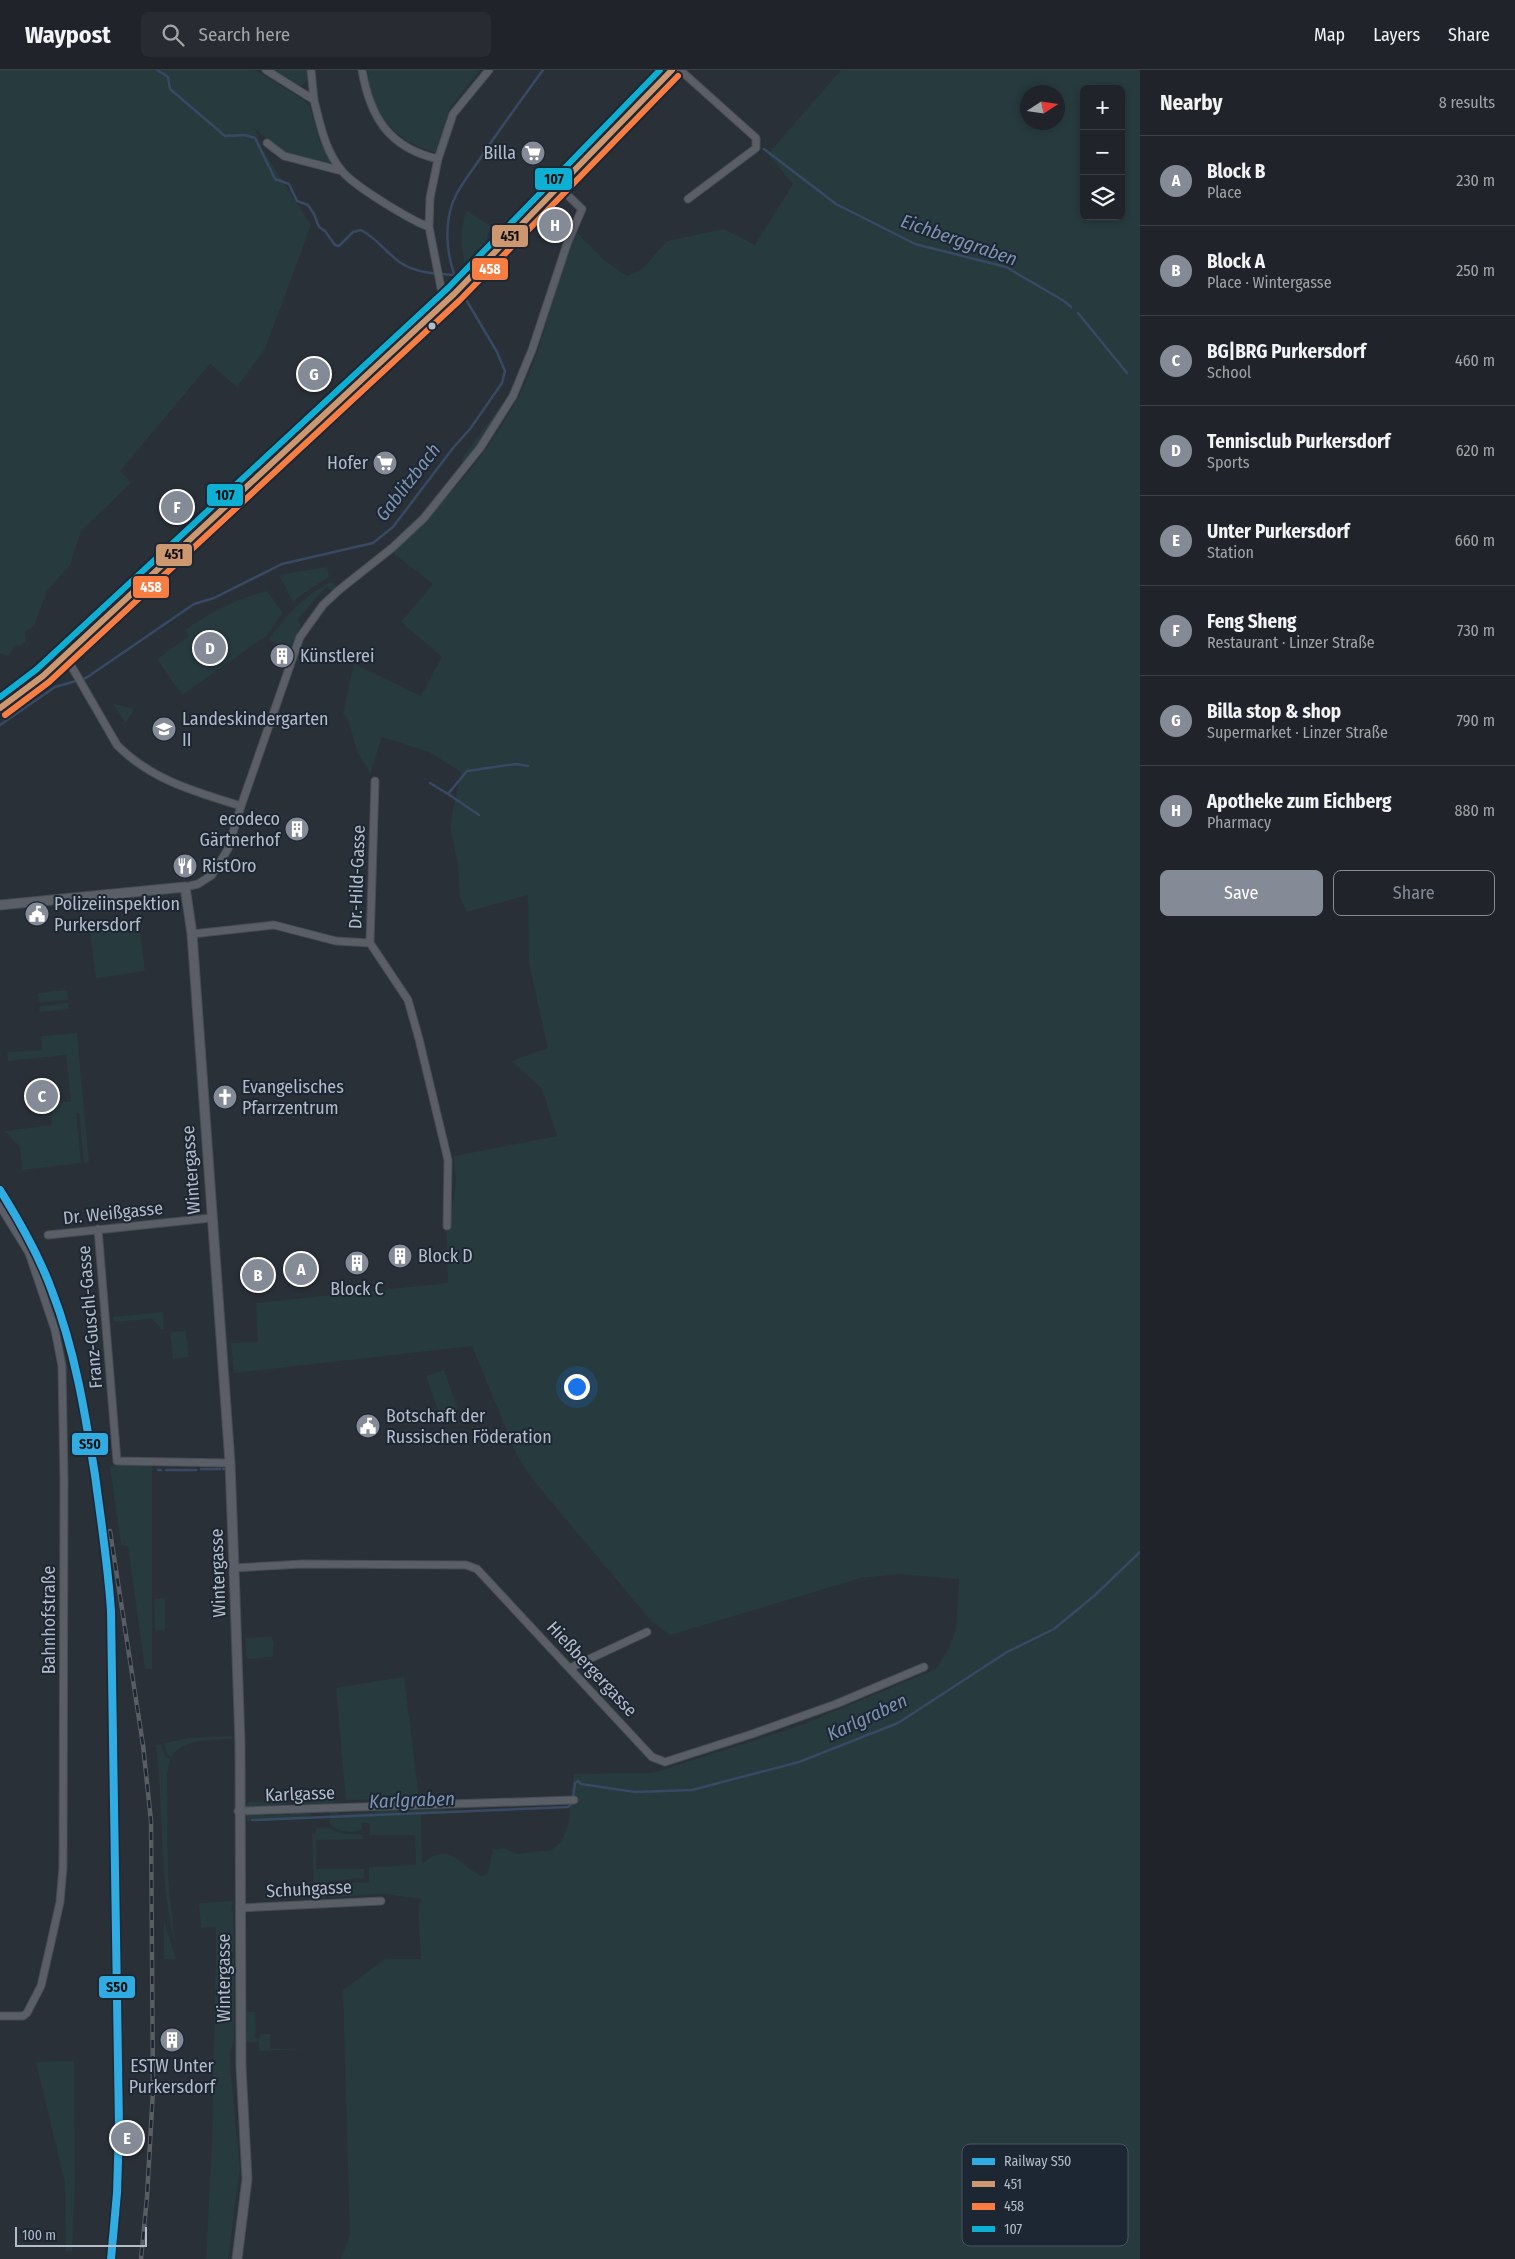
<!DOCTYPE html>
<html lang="en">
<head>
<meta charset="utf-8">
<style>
	:root { --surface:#20242a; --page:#282c32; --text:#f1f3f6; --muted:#a2a4a8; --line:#3d4147; --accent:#848b96 }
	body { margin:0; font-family:"Fira Sans Condensed",sans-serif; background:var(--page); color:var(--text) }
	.controls { position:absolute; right:15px; top:15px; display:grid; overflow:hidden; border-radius:8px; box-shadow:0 2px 8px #0003 }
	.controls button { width:45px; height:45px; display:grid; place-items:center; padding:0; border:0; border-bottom:1px solid var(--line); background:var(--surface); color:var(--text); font:25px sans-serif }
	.compass { position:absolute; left:1020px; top:15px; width:45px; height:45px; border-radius:50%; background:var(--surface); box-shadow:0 2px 8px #0003; rotate:78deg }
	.scale { position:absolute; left:15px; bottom:12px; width:132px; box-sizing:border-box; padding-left:5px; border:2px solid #b4bcc9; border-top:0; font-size:14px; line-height:18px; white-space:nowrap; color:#b4bcc9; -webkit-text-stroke:4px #1d2633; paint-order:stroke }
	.you { position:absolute; left:576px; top:1316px; width:18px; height:18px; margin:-12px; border:4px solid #fff; border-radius:50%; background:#1a73e8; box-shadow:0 0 0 8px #1a73e833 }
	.badge { display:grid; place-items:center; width:32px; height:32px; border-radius:50%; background:var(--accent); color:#fff; font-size:16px; font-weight:700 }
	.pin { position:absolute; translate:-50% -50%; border:2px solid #fff; box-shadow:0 1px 5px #0006 }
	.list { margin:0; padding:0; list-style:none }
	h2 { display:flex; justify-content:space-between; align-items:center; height:65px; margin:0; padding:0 20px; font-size:21px }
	h2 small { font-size:16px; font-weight:400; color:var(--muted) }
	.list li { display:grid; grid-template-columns:32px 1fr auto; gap:15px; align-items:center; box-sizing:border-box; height:90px; padding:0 20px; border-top:1px solid var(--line) }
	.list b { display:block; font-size:19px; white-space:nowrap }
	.list p { margin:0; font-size:16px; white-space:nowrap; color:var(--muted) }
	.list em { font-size:16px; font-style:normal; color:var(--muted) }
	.actions { display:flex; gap:10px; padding:15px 20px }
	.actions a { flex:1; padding:11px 0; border:1px solid var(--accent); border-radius:8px; text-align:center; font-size:18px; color:var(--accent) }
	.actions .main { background:var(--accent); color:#fff }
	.icon { flex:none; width:28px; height:28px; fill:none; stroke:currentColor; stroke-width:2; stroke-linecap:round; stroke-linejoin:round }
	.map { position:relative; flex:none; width:1140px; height:2189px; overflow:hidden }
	header { display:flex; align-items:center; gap:30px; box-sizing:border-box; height:70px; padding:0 25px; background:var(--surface); border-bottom:1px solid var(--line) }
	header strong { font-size:24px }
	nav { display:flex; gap:28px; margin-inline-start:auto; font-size:18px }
	.search { width:350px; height:45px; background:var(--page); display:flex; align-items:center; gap:12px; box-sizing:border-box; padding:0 18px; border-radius:8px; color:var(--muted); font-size:19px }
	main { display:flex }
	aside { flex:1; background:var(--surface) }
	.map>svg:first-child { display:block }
</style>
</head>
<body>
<header>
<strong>Waypost</strong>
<div class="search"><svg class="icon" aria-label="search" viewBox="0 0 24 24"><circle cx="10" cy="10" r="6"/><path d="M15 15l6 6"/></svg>Search here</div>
<nav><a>Map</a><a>Layers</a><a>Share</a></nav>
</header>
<main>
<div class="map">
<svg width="1140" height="2189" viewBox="0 0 1140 2189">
	<rect width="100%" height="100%" fill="#2a3038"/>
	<path fill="#273a3e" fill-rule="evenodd" d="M 0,0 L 255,0 L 304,30 L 310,37 L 320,73 L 332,94 L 331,97 L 285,84 L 255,59 L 264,82 L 311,155 L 265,279 L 237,317 L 210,294 L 120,401 L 131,413 L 81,461 L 70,495 L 47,521 L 34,556 L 25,562 L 26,571 L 20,576 L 15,575 L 8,586 L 0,583 Z
		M 275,0 L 307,0 L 307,11 L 301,16 Z
		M 367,0 L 480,0 L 450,38 L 435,82 C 395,72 370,42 367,0 Z
		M 841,0 L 1140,0 L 1140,2189 L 341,2189 L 350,2165 L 343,1920 L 385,1889 L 421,1889 L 418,1837 L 422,1829 L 385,1824 L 330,1827 L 331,1814 L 369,1812 L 369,1797 L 416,1795 L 415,1765 L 370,1765 L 370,1754 L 367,1753 L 362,1753 L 362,1759 C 351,1765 340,1761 330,1755 L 330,1741 L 337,1741 L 338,1744 L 376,1742 L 377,1739 L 445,1738 L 445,1744 L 421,1744 L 422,1794 C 449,1770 457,1794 482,1806 L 488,1803 L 493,1780 L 504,1778 L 516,1784 L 551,1780 L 560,1773 L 568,1756 L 574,1704 L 653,1703 L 799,1656 L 936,1599 L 949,1578 L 956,1559 L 959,1509 L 898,1504 L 861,1508 L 670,1565 L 652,1552 L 533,1410 L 516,1383 L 472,1276 L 234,1303 L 231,1273 L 258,1272 L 256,1233 L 448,1213 L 446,1153 L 449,1159 L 456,1112 L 454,1086 L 557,1066 L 542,1019 L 512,991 L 548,978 L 529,893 L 528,825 L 467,842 L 460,827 L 458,795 L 450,756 L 461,702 L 429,682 L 382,667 L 370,704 L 356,678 L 349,652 L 343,643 L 354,594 L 421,626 L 442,587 L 401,552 L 433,514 L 393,483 C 446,431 499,374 529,304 C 548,259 555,208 577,163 L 605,191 L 627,206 L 641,200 L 667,171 L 724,159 L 755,175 L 793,114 L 768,84 ZM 1084,19 L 1121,19 L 1121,146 L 1084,146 ZM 1028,22 L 1058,22 L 1058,52 L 1028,52 Z
		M 541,119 L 543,121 L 500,163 L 496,159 Z
		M 467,141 L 493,158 L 488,163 L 487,170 L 492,174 L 466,198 C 461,180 459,159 467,141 Z
		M 501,335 L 505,337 L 466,394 L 461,390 Z
		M 327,497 L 329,507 L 308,520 L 293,532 L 279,505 Z
		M 331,512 L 336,516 L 332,521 L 328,517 L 323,520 L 298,549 L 297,551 L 301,555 L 290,579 L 269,570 C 286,544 304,526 331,512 Z
		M 267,521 L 283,543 L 266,566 L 182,625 L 157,589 L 189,566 L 185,560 C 211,542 236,529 267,521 Z
		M 112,633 L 134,639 L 127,651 L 125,652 Z
		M 139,854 L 145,901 L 96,908 L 90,860 Z
		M 67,920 L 68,930 L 39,932 L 38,923 Z
		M 68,933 L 69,939 L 39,942 L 40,936 Z
		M 77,963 L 89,1092 L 84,1093 L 79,1043 L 76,1043 L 81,1093 L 22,1100 L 20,1077 L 5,1061 L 52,1055 L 50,1034 L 71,1031 L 66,985 L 8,991 L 7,982 L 42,980 L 41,966 Z
		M 163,1242 L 164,1259 L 161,1259 L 153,1249 L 114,1252 L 113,1247 Z
		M 186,1261 L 189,1287 L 173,1289 L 170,1262 Z
		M 444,1300 L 458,1339 L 440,1345 L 426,1306 Z
		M 123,1395 L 152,1396 L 152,1599 L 145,1599 L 128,1476 L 121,1475 L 110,1396 Z
		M 165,1528 L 165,1560 L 155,1560 L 154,1529 Z
		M 271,1567 L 274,1572 L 273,1587 L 247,1589 L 245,1568 Z
		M 404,1607 L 419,1728 L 346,1730 L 336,1618 Z
		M 232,1666 L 232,1669 C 211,1670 185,1668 171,1687 L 167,1684 L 164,1673 L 190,1668 Z
		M 161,1674 L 165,1686 L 170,1689 L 167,1703 L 168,1809 L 175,1874 C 159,1809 164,1741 156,1675 Z
		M 335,1730 L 331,1735 L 294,1736 L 294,1731 Z
		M 287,1731 L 287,1736 L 247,1737 L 247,1732 Z
		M 310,1742 L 311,1749 L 247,1751 L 247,1744 L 263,1744 L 264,1746 L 276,1745 L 277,1743 L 290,1745 L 291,1743 Z
		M 316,1758 L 329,1758 L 339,1763 L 363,1765 L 363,1769 L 316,1770 L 316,1799 L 364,1799 L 364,1808 L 328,1811 L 325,1817 L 325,1827 L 314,1828 L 312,1764 L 316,1764 Z
		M 233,1831 L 231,1841 L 233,1841 L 234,1882 L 229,1883 L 229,1889 L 234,1889 L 234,1970 L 230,1982 L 230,1995 L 240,2099 L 228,2189 L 206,2189 L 212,2072 L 216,1878 L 216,1857 L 201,1858 L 199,1833 Z
		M 164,1850 L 175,1886 L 175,1889 L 164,1889 Z
		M 247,1942 L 255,1942 L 256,1961 L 254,1967 L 259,1969 L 261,1964 L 270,1964 L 270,1979 L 309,1979 L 259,1981 L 259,1972 L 247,1972 Z
		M 74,1991 L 75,2111 L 72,2181 L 66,2182 L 65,2113 L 36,1992 Z"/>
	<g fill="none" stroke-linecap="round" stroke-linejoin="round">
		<path stroke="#384963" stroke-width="2.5" d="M 157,0 L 168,7 L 170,19 L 225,66 L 245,65 L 255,68 L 275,109 L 289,114 L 297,131 L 308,135 L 314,144 L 319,157 L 325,161 L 335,175 L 339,176 L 353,162 L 361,160 C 378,169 386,183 401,193 C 416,203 436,204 454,205
			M 764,79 L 836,134 L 915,174 L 1006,197 L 1064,231 L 1071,237
			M 459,216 C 446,188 442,151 457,123 C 466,107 478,93 487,78 C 505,52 524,26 543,0
			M 1078,243 L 1127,303
			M 0,655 L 55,617 L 86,608 L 194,534 L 214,528 L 282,494 L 373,473 L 393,457 L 453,378 L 470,359 L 502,313 L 505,301 L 497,282 L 461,221
			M 430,713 L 448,724 L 467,701 L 516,694 L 528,696
			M 448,724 L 479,745
			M 201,1399 L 220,1399
			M 223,1399 L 225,1399
			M 158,1400 L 161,1400
			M 166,1400 L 196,1400
			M 573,1727 L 575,1713 L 578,1711 L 581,1714 L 635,1722 L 692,1720 L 799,1692 L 898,1653 L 1007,1582 L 1054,1559 L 1094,1526 L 1140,1482
			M 252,1750 L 568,1737 L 572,1733"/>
		<defs>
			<path id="minor" d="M 266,0 L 314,30 C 320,54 325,81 342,101 C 354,116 410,150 429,157
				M 311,0 L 314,30
				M 362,0 C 370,47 389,78 438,89
				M 680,0 L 756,68 L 756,78 L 688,129
				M 267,73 L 284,86 L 342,101
				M 444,233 L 429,157 L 430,128 L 438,89 L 453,44 L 489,0
				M 65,585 L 117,675 C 151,710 196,722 241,736
				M 185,817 L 198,814 L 212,805 L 228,779 L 241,736 L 300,567 L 323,535 L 339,520 L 392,478 L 424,448 L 480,378 L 513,326 L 532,280 L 567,174 L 582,139 L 559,117
				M 192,864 L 274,855 L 336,871 L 370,873
				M 370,873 L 408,930 L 419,969 L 448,1090 L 447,1156
				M 370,873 L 375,711
				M 0,1136 L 29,1183 L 55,1260 L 62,1296 L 64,1411 L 63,1797 L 60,1832 L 49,1881 L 41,1916 L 27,1943 L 23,1946 L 0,1946
				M 98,1159 L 117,1391 L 230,1393
				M 48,1165 L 211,1148
				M 234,1498 L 302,1494 L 466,1495 L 477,1499 L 652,1687 L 665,1692 L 752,1664 L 836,1634 L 924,1597
				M 570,1598 L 647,1562
				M 238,1741 L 574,1730
				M 240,1838 L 381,1831"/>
			<path id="tertiary" d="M 0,835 L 185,817 L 192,864 L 230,1393 L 234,1498 L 240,1673 L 241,1997 L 247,2109 L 237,2189"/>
			<path id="primary" d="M 0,638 L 43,606 L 454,224 L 672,0"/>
		</defs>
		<use href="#minor" stroke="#484c53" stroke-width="9"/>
		<use href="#tertiary" stroke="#484c53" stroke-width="11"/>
		<use href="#primary" stroke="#484c55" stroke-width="13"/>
		<use href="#minor" stroke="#5a5e66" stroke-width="7"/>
		<use href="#tertiary" stroke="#5a5e66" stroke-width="9"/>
		<use href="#primary" stroke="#5c6168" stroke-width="11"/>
		<defs>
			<path id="rail" d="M 110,1461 L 143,1675 L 151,1751 L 153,2020 L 147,2127 L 141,2189"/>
		</defs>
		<use href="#rail" stroke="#595d64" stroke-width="4.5"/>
		<use href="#rail" stroke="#1d2633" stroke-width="2.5" stroke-dasharray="8" stroke-linecap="butt"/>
		<defs>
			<path id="bus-1" d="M 0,638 L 43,606 L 454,224 L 672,0"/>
			<path id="bus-2" d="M 5,645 L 49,612 L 460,230 L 678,6"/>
			<path id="bus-3" d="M 0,627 L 37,599 L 448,218 L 660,0"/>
		</defs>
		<use href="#bus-1" stroke="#1d2633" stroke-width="10"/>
		<use href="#bus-2" stroke="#1d2633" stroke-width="10"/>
		<use href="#bus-3" stroke="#1d2633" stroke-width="10"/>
		<use href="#bus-1" stroke="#cd976f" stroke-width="6"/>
		<use href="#bus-2" stroke="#f77d43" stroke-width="6"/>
		<use href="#bus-3" stroke="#0dafd3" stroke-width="6"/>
		<defs>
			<path id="rail-1" d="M 0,1120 C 20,1152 39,1185 52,1221 C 75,1280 85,1343 95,1405 C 101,1451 108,1495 111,1541 L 119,2058 L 117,2123 L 111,2189"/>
		</defs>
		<use href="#rail-1" stroke="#1d2633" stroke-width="11"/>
		<use href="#rail-1" stroke="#30ace2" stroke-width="8"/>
	</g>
	<defs>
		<symbol id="supermarket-disc" viewBox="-11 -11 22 22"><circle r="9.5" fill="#848b96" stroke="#1d2633"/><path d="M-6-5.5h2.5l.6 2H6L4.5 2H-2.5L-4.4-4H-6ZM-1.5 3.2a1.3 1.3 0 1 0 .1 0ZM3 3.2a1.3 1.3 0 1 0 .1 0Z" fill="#fff"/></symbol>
		<symbol id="building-disc" viewBox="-11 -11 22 22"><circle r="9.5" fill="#848b96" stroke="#1d2633"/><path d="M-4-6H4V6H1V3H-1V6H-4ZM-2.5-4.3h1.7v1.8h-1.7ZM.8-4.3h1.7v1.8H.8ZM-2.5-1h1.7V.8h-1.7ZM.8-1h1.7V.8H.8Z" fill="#fff"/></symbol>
		<symbol id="school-disc" viewBox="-11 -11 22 22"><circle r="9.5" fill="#848b96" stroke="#1d2633"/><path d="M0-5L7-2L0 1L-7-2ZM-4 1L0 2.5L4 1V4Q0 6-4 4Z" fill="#fff"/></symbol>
		<symbol id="restaurant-disc" viewBox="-11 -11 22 22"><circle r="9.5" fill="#848b96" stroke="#1d2633"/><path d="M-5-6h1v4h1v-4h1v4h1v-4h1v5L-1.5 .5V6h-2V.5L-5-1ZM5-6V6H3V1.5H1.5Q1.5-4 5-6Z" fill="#fff"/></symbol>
		<symbol id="civic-disc" viewBox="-11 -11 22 22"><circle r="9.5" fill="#848b96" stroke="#1d2633"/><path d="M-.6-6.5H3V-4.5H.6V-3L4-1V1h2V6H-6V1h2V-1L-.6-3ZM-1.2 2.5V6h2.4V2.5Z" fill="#fff"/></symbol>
		<symbol id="church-disc" viewBox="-11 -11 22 22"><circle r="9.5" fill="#848b96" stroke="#1d2633"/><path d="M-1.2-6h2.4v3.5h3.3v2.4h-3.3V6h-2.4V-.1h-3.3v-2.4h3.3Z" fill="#fff"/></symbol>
	</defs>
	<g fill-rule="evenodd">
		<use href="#supermarket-disc" x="519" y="69" width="28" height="28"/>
		<use href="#supermarket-disc" x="371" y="379" width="28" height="28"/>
		<use href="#building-disc" x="268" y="572" width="28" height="28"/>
		<use href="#school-disc" x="150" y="645" width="28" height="28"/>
		<use href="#building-disc" x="283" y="745" width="28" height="28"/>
		<use href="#restaurant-disc" x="171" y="782" width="28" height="28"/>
		<use href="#civic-disc" x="23" y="830" width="28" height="28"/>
		<use href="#church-disc" x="211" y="1013" width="28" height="28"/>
		<use href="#building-disc" x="386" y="1172" width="28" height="28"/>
		<use href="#building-disc" x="343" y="1179" width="28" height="28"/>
		<use href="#civic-disc" x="354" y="1342" width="28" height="28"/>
		<use href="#building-disc" x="158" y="1956" width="28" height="28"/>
	</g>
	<circle fill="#b4bcc9" stroke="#1d2633" stroke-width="2" cx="432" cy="256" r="4.5"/>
	<g text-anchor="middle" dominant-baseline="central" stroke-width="4" stroke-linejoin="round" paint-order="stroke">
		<g font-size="18" fill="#b4bcc9" stroke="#1d2633" text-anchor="start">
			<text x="516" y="83" text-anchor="end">Billa</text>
			<text x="368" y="393" text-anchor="end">Hofer</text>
			<text x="300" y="586">Künstlerei</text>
			<text x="182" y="649">Landeskindergarten<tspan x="182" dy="21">II</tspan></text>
			<text x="280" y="749" text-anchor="end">ecodeco<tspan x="280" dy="21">Gärtnerhof</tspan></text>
			<text x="202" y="796">RistOro</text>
			<text x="54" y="834">Polizeiinspektion<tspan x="54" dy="21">Purkersdorf</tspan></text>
			<text x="242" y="1017">Evangelisches<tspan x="242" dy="21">Pfarrzentrum</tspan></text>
			<text x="418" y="1186">Block D</text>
			<text x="357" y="1219" text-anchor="middle">Block C</text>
			<text x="386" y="1346">Botschaft der<tspan x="386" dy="21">Russischen Föderation</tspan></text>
			<text x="172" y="1996" text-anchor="middle">ESTW Unter<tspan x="172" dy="21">Purkersdorf</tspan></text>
		</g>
		<g font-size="18" fill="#b4bcc9" stroke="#1d2633">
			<text transform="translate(357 807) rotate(-88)">Dr.-Hild-Gasse</text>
			<text transform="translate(191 1100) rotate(-94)">Wintergasse</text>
			<text transform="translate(113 1143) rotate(-6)">Dr. Weißgasse</text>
			<text transform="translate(90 1247) rotate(-95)">Franz-Guschl-Gasse</text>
			<text transform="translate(218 1503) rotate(-92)">Wintergasse</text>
			<text transform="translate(49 1550) rotate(-90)">Bahnhofstraße</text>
			<text transform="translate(592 1599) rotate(47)">Hießbergergasse</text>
			<text transform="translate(300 1724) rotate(-2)">Karlgasse</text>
			<text transform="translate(309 1819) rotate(-3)">Schuhgasse</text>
			<text transform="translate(224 1908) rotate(-90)">Wintergasse</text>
		</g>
		<g font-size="19" font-style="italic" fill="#7c92b1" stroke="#1d2633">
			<text transform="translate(959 170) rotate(19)">Eichberggraben</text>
			<text transform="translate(408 412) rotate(-52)">Gablitzbach</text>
			<text transform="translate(867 1647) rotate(-25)">Karlgraben</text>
			<text transform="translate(412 1730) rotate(-2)">Karlgraben</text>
		</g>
	</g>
	<rect x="962" y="2074" width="166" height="102" rx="8" fill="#1d2633" stroke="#4a5360" stroke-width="1"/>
	<rect x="972" y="2088" width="23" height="7" fill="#30ace2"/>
	<rect x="972" y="2111" width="23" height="6" fill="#cd976f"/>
	<rect x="972" y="2133" width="23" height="7" fill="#f77d43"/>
	<rect x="972" y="2156" width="23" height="6" fill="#0dafd3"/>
	<g font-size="14" fill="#b4bcc9">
		<text x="1004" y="2096">Railway S50</text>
		<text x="1004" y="2119">451</text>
		<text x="1004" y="2141">458</text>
		<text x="1004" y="2164">107</text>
	</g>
	<g stroke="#1d2633" stroke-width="2">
		<rect x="534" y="97" width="39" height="24" rx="5" fill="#0dafd3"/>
		<rect x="491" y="154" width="38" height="24" rx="5" fill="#cd976f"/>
		<rect x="471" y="187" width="38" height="24" rx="5" fill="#f77d43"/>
		<rect x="206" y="413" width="38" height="24" rx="5" fill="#0dafd3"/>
		<rect x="155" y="473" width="38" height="24" rx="5" fill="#cd976f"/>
		<rect x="132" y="505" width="38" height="24" rx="5" fill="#f77d43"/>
		<rect x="71" y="1362" width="38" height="24" rx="5" fill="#30ace2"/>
		<rect x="98" y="1905" width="38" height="24" rx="5" fill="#30ace2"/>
	</g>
	<g font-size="14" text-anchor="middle" font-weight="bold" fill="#fff">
		<text x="490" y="204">458</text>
		<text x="151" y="522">458</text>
	</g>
	<g font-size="14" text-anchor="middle" font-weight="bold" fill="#111">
		<text x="554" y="114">107</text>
		<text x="510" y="171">451</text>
		<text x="225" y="430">107</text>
		<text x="174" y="489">451</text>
		<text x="90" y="1379">S50</text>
		<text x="117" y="1922">S50</text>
	</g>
</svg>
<div class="controls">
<button>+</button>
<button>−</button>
<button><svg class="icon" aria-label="layers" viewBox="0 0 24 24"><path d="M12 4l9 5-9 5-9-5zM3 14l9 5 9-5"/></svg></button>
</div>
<svg class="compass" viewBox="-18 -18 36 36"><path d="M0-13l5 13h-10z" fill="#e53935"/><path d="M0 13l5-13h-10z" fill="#a2a4a8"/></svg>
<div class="scale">100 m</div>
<div class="you"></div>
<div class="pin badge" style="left:301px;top:1199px">A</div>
<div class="pin badge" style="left:258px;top:1205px">B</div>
<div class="pin badge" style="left:42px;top:1026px">C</div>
<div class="pin badge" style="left:210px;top:578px">D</div>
<div class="pin badge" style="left:127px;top:2068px">E</div>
<div class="pin badge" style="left:177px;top:437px">F</div>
<div class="pin badge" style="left:314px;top:304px">G</div>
<div class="pin badge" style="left:555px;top:155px">H</div>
</div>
<aside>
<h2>Nearby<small>8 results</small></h2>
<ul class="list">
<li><span class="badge">A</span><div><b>Block B</b><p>Place</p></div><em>230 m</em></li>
<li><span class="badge">B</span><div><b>Block A</b><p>Place · Wintergasse</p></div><em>250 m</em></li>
<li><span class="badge">C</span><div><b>BG|BRG Purkersdorf</b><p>School</p></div><em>460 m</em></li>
<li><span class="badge">D</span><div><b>Tennisclub Purkersdorf</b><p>Sports</p></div><em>620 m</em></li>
<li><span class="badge">E</span><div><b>Unter Purkersdorf</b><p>Station</p></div><em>660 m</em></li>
<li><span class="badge">F</span><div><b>Feng Sheng</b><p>Restaurant · Linzer Straße</p></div><em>730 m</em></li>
<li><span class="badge">G</span><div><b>Billa stop &amp; shop</b><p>Supermarket · Linzer Straße</p></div><em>790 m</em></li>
<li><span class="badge">H</span><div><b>Apotheke zum Eichberg</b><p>Pharmacy</p></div><em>880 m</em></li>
</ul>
<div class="actions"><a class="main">Save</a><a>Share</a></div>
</aside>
</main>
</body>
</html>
